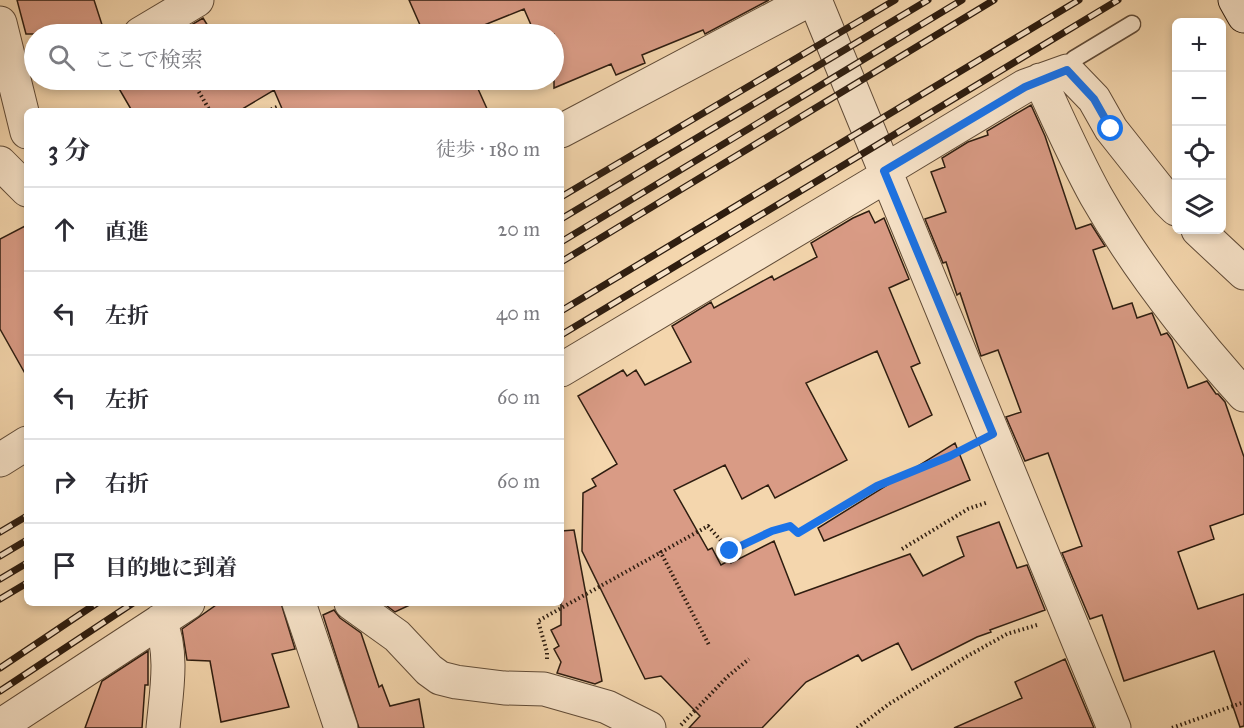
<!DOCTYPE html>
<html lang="ja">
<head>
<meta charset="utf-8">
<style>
	:root { --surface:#fff; --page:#f2f2f3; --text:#2b2b33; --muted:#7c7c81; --line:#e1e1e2 }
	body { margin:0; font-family:"IM FELL Great Primer","Noto Serif JP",serif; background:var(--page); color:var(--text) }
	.controls { position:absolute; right:18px; top:18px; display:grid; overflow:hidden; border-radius:9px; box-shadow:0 3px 9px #0003 }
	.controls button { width:54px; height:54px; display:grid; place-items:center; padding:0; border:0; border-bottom:2px solid var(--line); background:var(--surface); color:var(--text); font:30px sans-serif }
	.stop { position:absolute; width:18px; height:18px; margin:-14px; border:4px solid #1a73e8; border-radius:50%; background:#fff }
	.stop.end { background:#1a73e8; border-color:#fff; box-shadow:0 2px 6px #0008 }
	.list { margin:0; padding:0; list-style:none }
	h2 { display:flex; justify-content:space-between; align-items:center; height:78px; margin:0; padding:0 24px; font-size:26px }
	h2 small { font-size:20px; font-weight:400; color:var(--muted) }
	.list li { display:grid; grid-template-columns:39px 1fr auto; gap:18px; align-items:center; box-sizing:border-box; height:84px; padding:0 24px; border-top:2px solid var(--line) }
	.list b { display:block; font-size:22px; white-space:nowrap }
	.list em { font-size:20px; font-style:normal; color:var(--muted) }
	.icon { flex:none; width:33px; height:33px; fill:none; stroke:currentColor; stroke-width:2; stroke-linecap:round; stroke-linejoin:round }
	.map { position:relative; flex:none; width:1244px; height:728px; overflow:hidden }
	.search { position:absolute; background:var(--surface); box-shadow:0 3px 9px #0003; left:24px; top:24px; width:540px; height:66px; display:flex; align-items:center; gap:15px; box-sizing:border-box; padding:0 21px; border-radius:33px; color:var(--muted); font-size:22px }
	.panel { position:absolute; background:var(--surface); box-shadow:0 3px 9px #0003; left:24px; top:108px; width:540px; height:498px; border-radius:9px }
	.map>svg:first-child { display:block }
</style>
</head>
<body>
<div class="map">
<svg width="1244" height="728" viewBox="0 0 1244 728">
	<rect width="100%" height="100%" fill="#f4d6ad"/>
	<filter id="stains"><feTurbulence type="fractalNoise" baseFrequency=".00333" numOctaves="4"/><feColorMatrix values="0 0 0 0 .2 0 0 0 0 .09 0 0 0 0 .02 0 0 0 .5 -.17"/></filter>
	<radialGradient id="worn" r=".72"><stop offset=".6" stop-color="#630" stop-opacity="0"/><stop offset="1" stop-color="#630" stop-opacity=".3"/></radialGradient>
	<path fill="#d99b85" stroke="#2e1d10" stroke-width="1.5" d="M 17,0 L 94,0 L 105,34 L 26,34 Z
		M 409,0 L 769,0 L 705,34 L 703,30 L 642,55 L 645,63 L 616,75 L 611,64 L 554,88 L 554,34 L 535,34 L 524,9 L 462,34 L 424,34 Z
		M 203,18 L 213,34 L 176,34 Z
		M 114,80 L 474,80 L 488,111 L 283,111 L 274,90 L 239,111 L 132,111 Z
		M 1031,105 L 1045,136 L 1076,229 L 1091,224 L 1105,246 L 1093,250 L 1113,309 L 1132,303 L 1137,318 L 1152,313 L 1161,335 L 1167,333 L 1172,340 L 1188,388 L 1207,381 L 1216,394 L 1218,394 L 1225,402 L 1244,457 L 1244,514 L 1210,526 L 1214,539 L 1178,552 L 1198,609 L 1244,594 L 1244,726 L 1240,727 L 1214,651 L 1124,681 L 1102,615 L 1090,619 L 1062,553 L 1082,546 L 1048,453 L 1025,461 L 1006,417 L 1021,412 L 998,350 L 981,356 L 960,293 L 957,295 L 946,262 L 943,263 L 925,219 L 946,212 L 931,172 L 945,167 L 942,158 L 968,142 L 988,135 L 987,131 Z
		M 869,211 L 875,223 L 884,218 L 909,279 L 889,288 L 920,363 L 911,367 L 932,415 L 909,427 L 877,351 L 806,383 L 847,460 L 775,498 L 768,485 L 742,499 L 725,465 L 674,490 L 708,550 L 712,548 L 721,565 L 730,560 L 731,563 L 774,541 L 795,595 L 910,554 L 923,576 L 964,556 L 957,537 L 999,522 L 1017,568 L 1027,565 L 1045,610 L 990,630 L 991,632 L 977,637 L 912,670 L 898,643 L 862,661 L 858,655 L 806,682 L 762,728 L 689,728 L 700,716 L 661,676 L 645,679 L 582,551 L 583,493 L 596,486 L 592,479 L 617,464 L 578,396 L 623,370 L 627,376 L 636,370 L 645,385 L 691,362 L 672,326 L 711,302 L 714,308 L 772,276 L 774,280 L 817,257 L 811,243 L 853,218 Z
		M 27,225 L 27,377 L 0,329 L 0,239 Z
		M 955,443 L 970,480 L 824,541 L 818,528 Z
		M 574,530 L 602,681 L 595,684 L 557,673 L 561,662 L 554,649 L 559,646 L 551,630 L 561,625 L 561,531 Z
		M 219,603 L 281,603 L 295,649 L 272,654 L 289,707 L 221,722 L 210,661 L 187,660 L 182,629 Z
		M 383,603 L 414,603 L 395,612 Z
		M 334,610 L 340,618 L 361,633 L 379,687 L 382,685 L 390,706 L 419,699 L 424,728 L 359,728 L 323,615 Z
		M 148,651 L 148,685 L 145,685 L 142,728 L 85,728 L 102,681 Z
		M 1065,659 L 1094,728 L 954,728 L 1022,698 L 1015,682 Z"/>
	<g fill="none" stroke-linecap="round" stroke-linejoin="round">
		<defs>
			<path id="lane" d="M 1067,71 L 1074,59 L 1132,24"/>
			<path id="street" d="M 815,0 L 1114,728
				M 0,23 L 27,132
				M 140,34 L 197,0
				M 1040,80 C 1058,119 1075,158 1096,196 C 1137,268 1188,333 1244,395
				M 561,131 L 809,0
				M 0,163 L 27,190
				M 884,171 L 1025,86 L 1067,71 L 1094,99 L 1111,129 L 1168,201 L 1176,209
				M 1198,230 L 1244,273
				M 561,370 L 886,176
				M 0,460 L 27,443
				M 299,603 L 341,728
				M 351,603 L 397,636 L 429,670 L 440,678 L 456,682 L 504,688 L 544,689 L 607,707 L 649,728
				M 160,621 C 174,654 166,694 163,728
				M 0,726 L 188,603"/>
			<path id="secondary" d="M 1235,0 L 1244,16"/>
		</defs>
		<use href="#lane" stroke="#604b37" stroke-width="19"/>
		<use href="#street" stroke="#604b37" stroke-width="35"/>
		<use href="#secondary" stroke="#2e1d10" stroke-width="35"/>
		<path stroke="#2e1d10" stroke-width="4" stroke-dasharray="1.5 3" stroke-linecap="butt" d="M 192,80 L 210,111
			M 267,111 L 277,107 L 279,111
			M 902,549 L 968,509 L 988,502
			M 660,551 L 709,645
			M 547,659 L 547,652 L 538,621 L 708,526 L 730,551 L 772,531 L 791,527 L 798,533 L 877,486 L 965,448
			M 681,725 L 727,677 L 749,659
			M 857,728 L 889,704 L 964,658 L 1007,634 L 1037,625
			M 1172,728 L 1244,702"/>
		<use href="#lane" stroke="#f8e4ca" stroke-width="16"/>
		<use href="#street" stroke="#f8e4ca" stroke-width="33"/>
		<use href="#secondary" stroke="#f8e4ca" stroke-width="33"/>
		<defs>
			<path id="rail" d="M 561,197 L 895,0
				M 561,219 L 928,0
				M 561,242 L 962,0
				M 561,262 L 994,0
				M 561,311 L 1079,0
				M 561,335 L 1118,0
				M 0,532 L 27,516
				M 0,556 L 27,540
				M 0,579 L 27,563
				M 0,599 L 27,583
				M 0,668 L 97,603
				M 0,691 L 133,603"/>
		</defs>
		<use href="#rail" stroke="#2e1d10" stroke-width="7"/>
		<use href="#rail" stroke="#f8e4ca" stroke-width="4.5" stroke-dasharray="14" stroke-linecap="butt"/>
	</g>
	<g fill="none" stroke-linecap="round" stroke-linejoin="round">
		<path stroke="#1a73e8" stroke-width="8" d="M 730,551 L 772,531 L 790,526 L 798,533 L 877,486 L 950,456 L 993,434 L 884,171 L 1025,87 L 1067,70 L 1094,99 L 1111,129"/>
	</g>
	<rect width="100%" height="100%" filter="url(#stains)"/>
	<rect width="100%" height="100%" fill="url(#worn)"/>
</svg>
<div class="controls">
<button>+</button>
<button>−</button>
<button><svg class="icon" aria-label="locate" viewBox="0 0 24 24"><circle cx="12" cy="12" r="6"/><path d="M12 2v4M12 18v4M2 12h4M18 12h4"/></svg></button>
<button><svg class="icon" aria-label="layers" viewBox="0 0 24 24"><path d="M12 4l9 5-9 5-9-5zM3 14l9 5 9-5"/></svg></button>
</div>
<div class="stop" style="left:1111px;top:129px"></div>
<div class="stop end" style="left:730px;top:551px"></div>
<div class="search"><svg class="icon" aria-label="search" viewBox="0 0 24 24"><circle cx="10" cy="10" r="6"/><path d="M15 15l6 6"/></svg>ここで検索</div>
<section class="panel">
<h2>3 分<small>徒歩 · 180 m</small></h2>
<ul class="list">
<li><svg class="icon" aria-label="ahead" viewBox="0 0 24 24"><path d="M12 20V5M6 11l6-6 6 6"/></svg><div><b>直進</b></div><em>20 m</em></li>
<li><svg class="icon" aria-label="left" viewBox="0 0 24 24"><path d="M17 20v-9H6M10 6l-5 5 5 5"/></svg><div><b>左折</b></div><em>40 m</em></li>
<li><svg class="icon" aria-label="left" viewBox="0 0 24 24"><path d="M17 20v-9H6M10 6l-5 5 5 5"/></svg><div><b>左折</b></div><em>60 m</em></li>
<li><svg class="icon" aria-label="right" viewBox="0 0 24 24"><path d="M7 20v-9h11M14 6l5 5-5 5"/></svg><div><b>右折</b></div><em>60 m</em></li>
<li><svg class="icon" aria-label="arrive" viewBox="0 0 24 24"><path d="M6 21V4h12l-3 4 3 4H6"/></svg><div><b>目的地に到着</b></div></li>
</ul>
</section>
</div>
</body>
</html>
